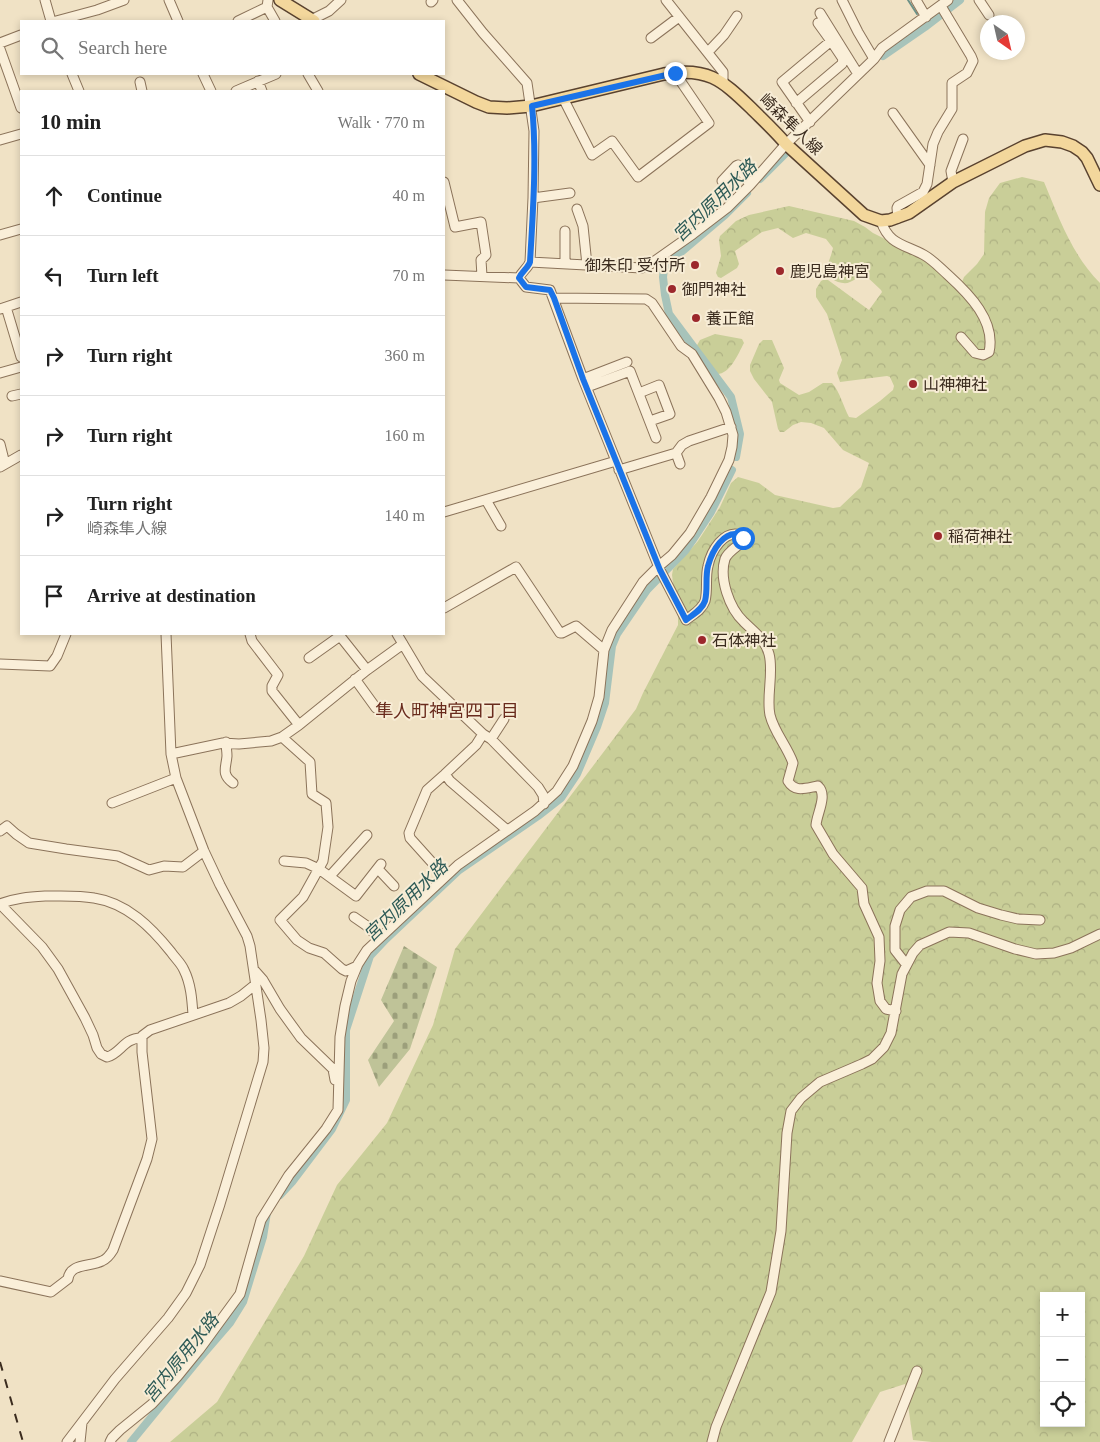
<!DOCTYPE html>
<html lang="en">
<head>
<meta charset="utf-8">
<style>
	:root { --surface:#fff; --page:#f2f2f2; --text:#222; --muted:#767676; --line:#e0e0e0 }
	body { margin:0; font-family:"Times New Roman","Noto Sans JP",serif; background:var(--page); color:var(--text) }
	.controls { position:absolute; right:15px; bottom:15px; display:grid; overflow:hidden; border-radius:0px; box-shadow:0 2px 8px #0003 }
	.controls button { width:45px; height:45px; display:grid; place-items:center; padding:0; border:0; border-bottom:1px solid var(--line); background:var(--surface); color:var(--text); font:25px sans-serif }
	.compass { position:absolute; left:980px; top:15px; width:45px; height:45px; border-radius:50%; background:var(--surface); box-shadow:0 2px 8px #0003; rotate:146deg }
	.stop { position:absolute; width:15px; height:15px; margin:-11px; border:4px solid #1a73e8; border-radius:50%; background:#fff }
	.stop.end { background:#1a73e8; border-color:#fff; box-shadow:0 1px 5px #0008 }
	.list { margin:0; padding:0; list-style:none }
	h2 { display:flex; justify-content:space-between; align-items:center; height:65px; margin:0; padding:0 20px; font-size:21px }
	h2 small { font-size:16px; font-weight:400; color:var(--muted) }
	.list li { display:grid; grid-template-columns:32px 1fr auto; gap:15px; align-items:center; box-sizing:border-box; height:80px; padding:0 20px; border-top:1px solid var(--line) }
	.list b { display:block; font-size:19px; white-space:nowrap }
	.list p { margin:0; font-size:16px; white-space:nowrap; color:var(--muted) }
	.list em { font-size:16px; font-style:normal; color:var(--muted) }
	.icon { flex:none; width:28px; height:28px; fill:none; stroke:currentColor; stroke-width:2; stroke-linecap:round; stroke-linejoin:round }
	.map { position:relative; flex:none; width:1100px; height:1442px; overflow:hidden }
	.search { position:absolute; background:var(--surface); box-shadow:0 2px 8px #0003; left:20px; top:20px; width:425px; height:55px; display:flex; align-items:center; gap:12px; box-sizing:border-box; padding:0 18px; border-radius:0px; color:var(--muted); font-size:19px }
	.panel { position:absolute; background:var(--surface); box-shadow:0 2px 8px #0003; left:20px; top:90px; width:425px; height:545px; border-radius:0px }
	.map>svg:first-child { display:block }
</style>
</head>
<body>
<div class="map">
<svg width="1100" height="1442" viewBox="0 0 1100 1442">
	<defs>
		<pattern id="forest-crowns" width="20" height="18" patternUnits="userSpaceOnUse" patternTransform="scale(1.25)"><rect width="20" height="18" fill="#c9ce98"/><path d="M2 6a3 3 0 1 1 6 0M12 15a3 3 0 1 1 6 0" fill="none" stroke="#aeb183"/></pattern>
		<pattern id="cemetery-stones" width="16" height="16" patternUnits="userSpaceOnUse" patternTransform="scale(1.25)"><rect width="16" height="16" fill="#bfc398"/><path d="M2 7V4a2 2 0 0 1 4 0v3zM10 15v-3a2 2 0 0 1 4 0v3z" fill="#9c9f7b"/></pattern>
	</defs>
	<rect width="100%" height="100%" fill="#f0e2c5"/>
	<path fill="url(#forest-crowns)" fill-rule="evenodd" d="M 1022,177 L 1044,182 C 1059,218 1072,255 1100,283 L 1100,1442 L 932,1442 L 913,1440 L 905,1384 L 880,1392 L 852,1442 L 170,1442 L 217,1402 L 304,1256 L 337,1185 L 387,1123 L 433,1025 L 455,949 L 636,709 L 643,693 L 678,625 L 678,617 L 672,575 L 673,569 L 698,541 L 720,507 L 731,483 L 738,477 L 759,483 L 775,495 L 833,508 L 840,507 L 861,487 L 869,463 L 843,450 L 824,428 L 811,423 L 801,422 L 793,425 L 784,432 L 780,432 L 778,429 L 772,402 L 754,379 L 750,371 L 750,365 L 759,344 L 763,340 L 772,340 L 784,368 L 779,380 L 780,383 L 799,395 L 809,392 L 823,383 L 832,383 C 840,392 843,406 849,417 L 856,418 L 880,401 L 893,390 L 894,386 L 890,377 L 887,376 L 840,382 L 837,373 L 842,360 L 827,314 L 816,297 L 816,289 L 821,281 L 823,280 L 828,280 L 869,310 L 882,292 L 881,290 L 864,274 C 859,276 855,280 850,282 C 846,284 842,283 838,282 C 819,274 830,263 833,248 L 826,239 L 806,233 L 793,238 L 778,228 L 762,232 L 735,251 L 739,264 L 737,268 L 721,278 L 718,277 L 716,273 L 721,256 L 719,240 L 720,236 L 736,221 L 749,215 L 789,206 L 854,221 L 865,227 L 873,233 L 923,258 L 939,270 L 962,282 L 964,277 L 977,264 L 984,254 L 985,212 L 989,198 L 1000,183 ZM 1044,1296 L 1081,1296 L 1081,1423 L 1044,1423 Z
		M 715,334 L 742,339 L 744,343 C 738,354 730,375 716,374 L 696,347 L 700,340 Z"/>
	<path fill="url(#cemetery-stones)" d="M 404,946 L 437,967 L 410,1049 L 379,1087 L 368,1060 L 394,1021 L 381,1000 Z"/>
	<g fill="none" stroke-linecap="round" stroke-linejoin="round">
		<path stroke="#6d9288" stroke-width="2" d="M 908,0 L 917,14
			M 924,25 L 925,27"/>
		<path stroke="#a7c3ba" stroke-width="8" d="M 883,56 L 925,27 L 960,0
			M 760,179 L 785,154
			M 736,457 L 740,434 L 731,397 L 669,314 L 665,295 L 663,277 L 664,269 L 667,264 L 725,215 L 747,193
			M 280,1195 L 292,1182 L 332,1129 L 346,1100 L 346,1030 L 370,956 L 386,939 L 458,871 L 538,816 L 561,798 L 577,774 L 597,727 L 605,703 L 612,646 L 617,634 L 647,590 L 685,551 L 692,541 L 711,512 L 732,470
			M 131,1442 L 199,1359 L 230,1323 L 243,1302 L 263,1237 L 267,1212"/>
		<defs>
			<path id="minor" d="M 45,0 L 51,21
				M 169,0 L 178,21
				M 457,0 L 483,33 L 527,83 L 534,131 L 533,198 L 530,262 C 528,268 522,271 519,278
				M 666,0 L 723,72 L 723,83
				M 842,0 L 858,32 L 874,59
				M 916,0 L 926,17
				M 979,0 L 989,15
				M 431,2 L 433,0
				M 267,7 L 275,21
				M 820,13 L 858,74
				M 311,20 L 329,11 L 341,0
				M 56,21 L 97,10 L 124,0
				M 238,21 L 267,7 L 268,0
				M 818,23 L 831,41
				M 651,38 L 679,17
				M 0,43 L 21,35
				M 0,49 L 21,108
				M 708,52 L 724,35 L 737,16
				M 72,74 L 79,91
				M 203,74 L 211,91
				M 308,74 L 318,91
				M 258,81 L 262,91
				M 140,82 L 142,91
				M 236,91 L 276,74
				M 563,98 L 592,155 L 612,141 L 638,177 L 709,123 L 675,73
				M 796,103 L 842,64 L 843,59 L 831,41 L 782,82 L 810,122
				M 893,113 L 930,165
				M 0,140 L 21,134
				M 722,181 L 736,166 L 738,165 L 750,185
				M 444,182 L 455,227 L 481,222 L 486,255 L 481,260 L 482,276
				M 953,182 L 951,171 L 963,139
				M 533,198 L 570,193
				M 577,209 L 583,226 L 587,265
				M 898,218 L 897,208 L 898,206 L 923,192 L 927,184 L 933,144 L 938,132 L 952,109 L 952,83 L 967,73 L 973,61 L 971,56 L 941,6
				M 881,221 C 889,245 904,244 924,255 C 933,260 940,268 948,275 C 969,294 996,321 989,352 L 983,355 L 975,353 L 961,337
				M 565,231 L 565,263
				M 0,235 L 21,229
				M 530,262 L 642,268 L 649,265 L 693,234 L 727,208 L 750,185 L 786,144 L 874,59 L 882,48 L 948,0
				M 444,275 L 519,278 L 526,287 L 550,290 L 583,379 L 660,570 L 686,620 C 692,615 702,610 705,601 C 708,590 705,577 708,566 C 711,551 724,529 741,535 L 744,540 C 739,546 728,551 725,559 C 719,578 729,608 744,622 C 754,632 765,639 769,654 C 774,672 766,697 770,715 C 774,732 787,746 793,763 L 788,781 C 795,793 806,788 818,786 C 828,795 817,813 816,825 L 833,854 L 862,888 L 864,904 L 879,937 L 880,961 L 877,983 L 880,1001 L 886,1009 L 896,1011
				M 6,307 L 21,357
				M 0,309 L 21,302
				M 0,373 L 21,367
				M 583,379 L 627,362
				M 587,387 L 630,371 L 656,438
				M 639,393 L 659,385 L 670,414 L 650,421
				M 12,396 L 21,394
				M 0,444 L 5,464
				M 676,453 L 680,464
				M 0,467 L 21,455
				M 619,470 L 676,453 L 682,445 L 689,441 L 731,427
				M 486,500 L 501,526
				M 444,512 L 616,461
				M 444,608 L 516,567 L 560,633 L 562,633 L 576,626 L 604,650
				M 397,634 L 422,676 L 483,734 L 491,739 L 538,787 L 543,795 L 544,804
				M 309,658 L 340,636 L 367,670
				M 0,664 L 50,666 L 57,656 L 66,634
				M 355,679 L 376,708
				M 299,725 L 367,670 L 403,644
				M 483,734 L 476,745 L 445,774 L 450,781 L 507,830
				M 282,737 L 310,762 L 312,794 L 326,803 L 328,827 L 323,861 L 303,897 L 280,920 L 297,940 L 309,948 L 324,953 L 342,969 L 346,971 L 357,966
				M 491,739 L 504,719
				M 226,742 C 226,747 227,751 227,756 C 226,768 221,774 233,783
				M 171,754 L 223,743 L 239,744 L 271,741 L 282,737 L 299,725 L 272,691 L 272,686 L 278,675 L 252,641 L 250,634
				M 445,774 L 427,790 L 409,833 L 410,838 L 445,877
				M 112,803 L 176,778
				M 0,831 L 7,826 L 16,834 L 29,843 L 66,849 L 118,856 L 149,870 L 164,866 L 183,867 L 204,851
				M 284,861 L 306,863 L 319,869 L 356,896 L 381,864
				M 378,869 L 394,886
				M 330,876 L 367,835
				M 0,904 C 15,898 29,897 45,896 C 61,896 78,895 94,898 C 127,903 151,927 171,952 C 175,958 181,963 184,970 C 191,984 192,1000 193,1015
				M 0,904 L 42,947 L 58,969 L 85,1018 L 93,1035 L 97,1048 L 101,1054 L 107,1057 C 120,1054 124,1038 141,1038
				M 354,917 L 367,926 L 379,938
				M 906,964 L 895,950 L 895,926 L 900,910 L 911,897 L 927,891 L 944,891 L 978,908 L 1001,915 L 1018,919 L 1040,920
				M 255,971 L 263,980 L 280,1009 L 301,1038 L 333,1069 L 335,1080
				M 0,1281 L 51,1292 L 68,1279 C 70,1263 90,1267 102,1261 C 107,1259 110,1255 113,1250 L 147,1159 L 152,1139 L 142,1052 L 142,1036 L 150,1030 L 229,1003 L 241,996 L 256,984
				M 67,1442 L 115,1379 L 168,1318 L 186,1293 L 200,1265 L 220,1204 L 263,1062 L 264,1048 L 261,1020 L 250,946 L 247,936 L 220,885 L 204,851 L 176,778 L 171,754 L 166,634
				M 80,1442 L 82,1423
				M 110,1442 L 112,1438 L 120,1430 L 152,1404 L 177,1377 L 199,1350 L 240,1294 L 261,1220 L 289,1175 L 326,1129 L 338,1110 L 340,1037 L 345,1006 L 351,981 L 358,964 L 367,950 L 458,865 L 535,811 L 557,791 L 573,766 L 592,721 L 599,697 L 604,650 L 612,630 L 643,582 L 659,566 L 672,555 L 690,533 L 711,497 L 729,460 L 732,447 L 733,435 L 726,412 L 719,398 L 692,354 L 681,346 L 652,303 L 646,299 L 554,298
				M 712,1442 L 716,1427 L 771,1292 L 781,1231 L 787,1133 L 791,1111 L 801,1098 L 820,1082 L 862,1064 L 872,1059 L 884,1047 L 891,1033 L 902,974 L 913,953 L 920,945 L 949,932 L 969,933 L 1015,949 L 1036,954 L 1054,953 L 1071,948 L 1100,934
				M 889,1442 L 917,1371"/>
			<path id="major" d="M 280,0 L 314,21
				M 419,74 L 476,102 L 489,107 L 507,108 L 531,106 L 664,74 C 707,67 721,79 751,108 C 763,120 775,131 786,144 L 864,215 L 881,221 L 890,220 L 909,213 L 953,182 L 1025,146 L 1045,140 L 1062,142 L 1073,146 L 1082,152 L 1087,158 L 1100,185"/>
		</defs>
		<use href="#minor" stroke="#8b735a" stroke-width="11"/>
		<use href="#major" stroke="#59422f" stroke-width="14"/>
		<use href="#minor" stroke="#faefd9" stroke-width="9"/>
		<use href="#major" stroke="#f3d79c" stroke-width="11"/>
		<path stroke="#3b2c1f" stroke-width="2" stroke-dasharray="9 9" stroke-linecap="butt" d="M 0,1362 L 23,1442"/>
	</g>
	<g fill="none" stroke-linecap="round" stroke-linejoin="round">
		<path stroke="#1a73e8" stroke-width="6" d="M 675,73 L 532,106 C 537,155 533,212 530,262 C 528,268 522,271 519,278 L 526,287 L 550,290 L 554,298 L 583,379 L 660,570 L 686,620 C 692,615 702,610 705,601 C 708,590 705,577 708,566 C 712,551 724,529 741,535 L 743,538"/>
	</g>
	<g fill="#9c282c" stroke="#f7ecd5" stroke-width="2">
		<circle cx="695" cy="265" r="5"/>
		<circle cx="780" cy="271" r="5"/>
		<circle cx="672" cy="289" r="5"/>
		<circle cx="696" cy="318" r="5"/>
		<circle cx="913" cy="384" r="5"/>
		<circle cx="938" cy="536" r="5"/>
		<circle cx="702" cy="640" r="5"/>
	</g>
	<g text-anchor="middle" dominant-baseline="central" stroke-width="4" stroke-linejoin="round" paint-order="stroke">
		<g font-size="16" fill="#3b2c1f" stroke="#f7ecd5">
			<text transform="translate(791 124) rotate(44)">崎森隼人線</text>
		</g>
		<g font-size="16" fill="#3b2c1f" stroke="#f7ecd5" text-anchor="start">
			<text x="685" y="265" text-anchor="end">御朱印 受付所</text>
			<text x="790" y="271">鹿児島神宮</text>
			<text x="682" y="289">御門神社</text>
			<text x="706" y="318">養正館</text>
			<text x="923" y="384">山神神社</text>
			<text x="948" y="536">稲荷神社</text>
			<text x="712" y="640">石体神社</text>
		</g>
		<g font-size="18" font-style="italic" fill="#2e5b57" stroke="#f7ecd5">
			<text transform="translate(715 201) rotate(-44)">宮内原用水路</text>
			<text transform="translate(406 901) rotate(-44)">宮内原用水路</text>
			<text transform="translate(181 1358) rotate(-51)">宮内原用水路</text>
		</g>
		<g font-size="18" fill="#692b1d" stroke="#f7ecd5">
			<text x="447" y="711">隼人町神宮四丁目</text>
		</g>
	</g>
</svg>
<div class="controls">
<button>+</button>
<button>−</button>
<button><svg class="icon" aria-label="locate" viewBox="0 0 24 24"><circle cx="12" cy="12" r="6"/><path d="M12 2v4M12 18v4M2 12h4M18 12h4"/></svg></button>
</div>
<svg class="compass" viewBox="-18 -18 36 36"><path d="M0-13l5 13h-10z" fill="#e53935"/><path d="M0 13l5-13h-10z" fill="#767676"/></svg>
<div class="stop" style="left:743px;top:538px"></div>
<div class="stop end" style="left:675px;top:73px"></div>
<div class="search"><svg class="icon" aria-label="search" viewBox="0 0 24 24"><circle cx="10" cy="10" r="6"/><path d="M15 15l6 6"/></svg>Search here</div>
<section class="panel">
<h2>10 min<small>Walk · 770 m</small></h2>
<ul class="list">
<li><svg class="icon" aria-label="ahead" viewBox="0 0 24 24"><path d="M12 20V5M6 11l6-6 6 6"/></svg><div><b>Continue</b></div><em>40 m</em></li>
<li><svg class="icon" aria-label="left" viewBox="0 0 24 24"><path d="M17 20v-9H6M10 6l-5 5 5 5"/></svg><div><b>Turn left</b></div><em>70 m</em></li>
<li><svg class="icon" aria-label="right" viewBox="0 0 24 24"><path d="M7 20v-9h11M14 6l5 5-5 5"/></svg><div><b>Turn right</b></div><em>360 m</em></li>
<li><svg class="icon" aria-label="right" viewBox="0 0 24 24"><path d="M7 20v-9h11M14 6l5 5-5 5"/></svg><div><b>Turn right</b></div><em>160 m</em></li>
<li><svg class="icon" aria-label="right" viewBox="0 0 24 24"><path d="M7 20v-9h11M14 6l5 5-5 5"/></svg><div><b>Turn right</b><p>崎森隼人線</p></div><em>140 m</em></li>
<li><svg class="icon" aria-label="arrive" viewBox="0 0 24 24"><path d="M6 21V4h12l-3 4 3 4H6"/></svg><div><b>Arrive at destination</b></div></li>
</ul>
</section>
</div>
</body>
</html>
